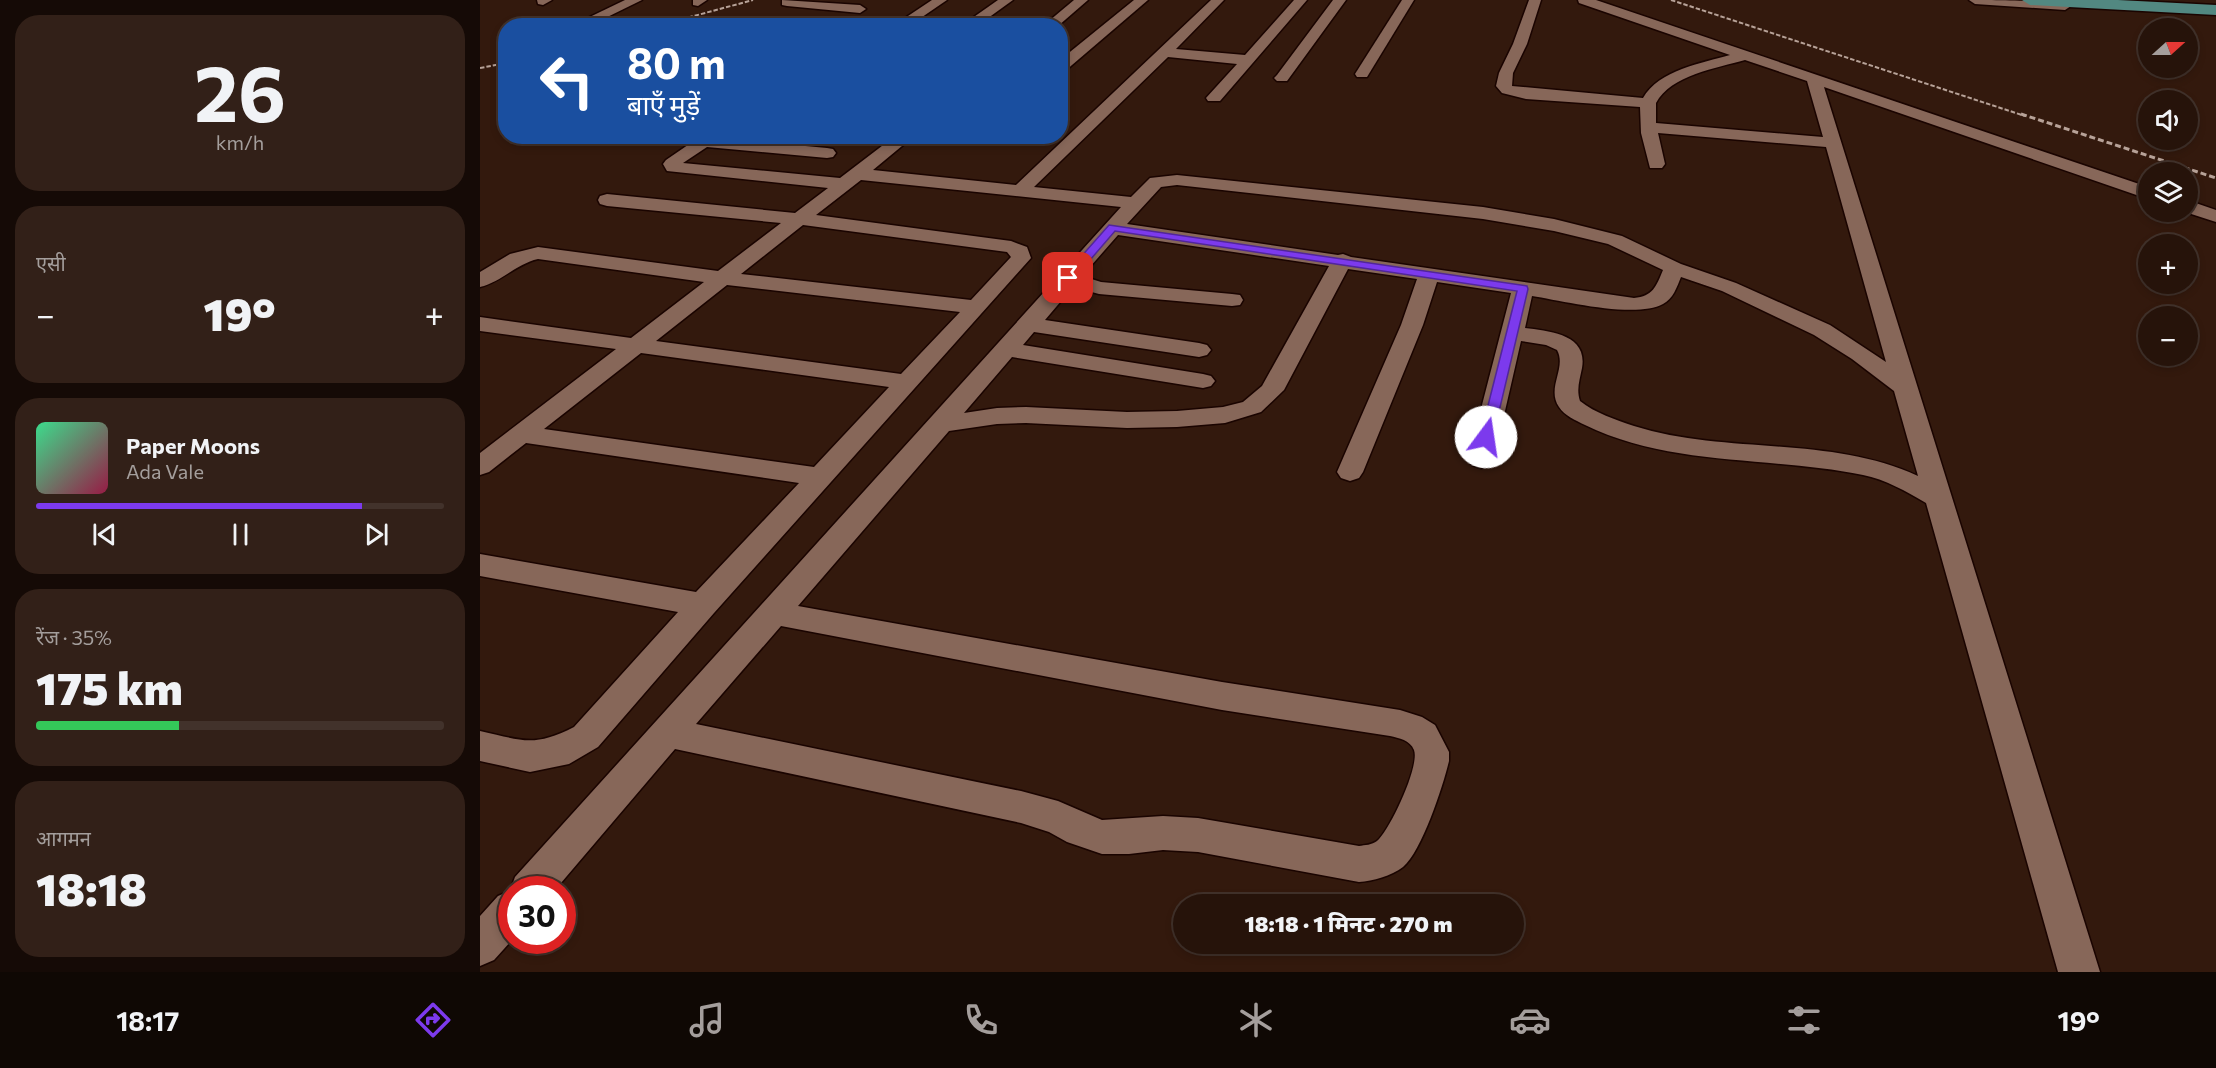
<!DOCTYPE html>
<html lang="hi">
<head>
<meta charset="utf-8">
<style>
	:root { --surface:#26130a; --page:#322018; --text:#f1f3f6; --muted:#a49e9c; --line:#42322b; --accent:#7c3aed }
	body { margin:0; font-family:Commissioner,"Noto Sans Devanagari",sans-serif; background:var(--page); color:var(--text); height:100vh; display:flex; flex-direction:column; font-size:22px; white-space:nowrap }
	* { box-sizing:border-box; margin:0 }
	p { font-size:20px; color:var(--muted) }
	.icon { flex:none; width:33px; height:33px; fill:none; stroke:currentColor; stroke-width:2; stroke-linecap:round; stroke-linejoin:round }
	.map { position:relative; flex:1; overflow:hidden }
	.sheet { display:flex; flex-direction:column; gap:15px; padding:15px; background:#150a06; width:480px }
	.sheet>* { flex:none }
	.banner { position:absolute; left:18px; top:18px; width:570px; height:126px; border-radius:24px; box-shadow:0 3px 9px #0003,0 0 0 2px var(--line); background:#1a4fa0; color:#fff; overflow:hidden }
	.needle { width:39px; rotate:69deg }
	.tools { position:absolute; left:1658px; top:18px; display:grid; gap:12px }
	.tools a { display:grid; place-items:center; width:60px; height:60px; border-radius:50%; background:var(--surface); box-shadow:0 3px 9px #0003,0 0 0 2px var(--line); font-size:30px }
	.speed { position:absolute; left:18px; top:876px; display:flex; gap:12px; font-size:30px; font-weight:700; text-align:center }
	.speed>* { display:grid; place-content:center; width:78px; height:78px; border-radius:50%; background:var(--surface); box-shadow:0 3px 9px #0003,0 0 0 2px var(--line); line-height:1 }
	.speed .limit { border:9px solid #d22; background:#fff; color:#111 }
	.pin { position:absolute; display:grid; place-items:center; width:51px; height:51px; color:#fff; margin:-26px; border-radius:12px; box-shadow:0 3px 9px #0006 }
	.me { position:absolute; width:66px; margin:-33px; rotate:14deg; stroke-linejoin:round; filter:drop-shadow(0 0 4px #0008) }
	.turn { display:flex; align-items:center; gap:21px; height:126px; padding:0 30px; font-size:27px }
	.turn .icon { width:78px; height:78px; stroke-width:2.5 }
	.turn b { display:block; font-size:42px; line-height:51px }
	.big { font-size:45px; font-weight:800; line-height:1.1 }
	.sheet .card { flex:1; display:flex; flex-direction:column; justify-content:center; gap:9px; min-width:0; padding:0 21px; border-radius:24px; background:var(--page) }
	.sheet .dial { align-items:center; gap:0 }
	.dial b { font-size:78px; line-height:1 }
	.song { display:flex; align-items:center; gap:18px }
	.cover { width:72px; height:72px; border-radius:9px; background:linear-gradient(135deg,hsl(150 70% 55%),hsl(340 70% 35%)) }
	.played { height:6px; border-radius:3px; background:linear-gradient(90deg,var(--accent) 80%,var(--line) 80%) }
	.keys { display:flex; justify-content:space-around; direction:ltr }
	.heat { display:flex; justify-content:space-between; align-items:center; font-size:33px; direction:ltr }
	.charge { height:9px; border-radius:4px; background:linear-gradient(90deg,#34c759 35%,var(--line) 0) }
	.trip { position:absolute; left:693px; top:894px; width:351px; height:60px; border-radius:30px; background:var(--surface); box-shadow:0 3px 9px #0003,0 0 0 2px var(--line); font-weight:800; line-height:60px; text-align:center }
	.dock { display:flex; height:96px; justify-content:space-around; align-items:center; background:#0f0804; color:var(--muted) }
	.dock .icon { width:42px; height:42px }
	.dock .selected { color:var(--accent) }
	.dock b { font-size:27px; color:var(--text) }
	main { display:flex; flex:1; min-height:0 }
	.map>svg:first-child { display:block }
	.lines { fill:none; stroke-linecap:round; stroke-linejoin:round }
	.minor-casing { stroke:#1a0400; stroke-width:3 }
	.major-casing { stroke:#1a0400; stroke-width:3 }
	.minor { fill:#876759; fill-rule:evenodd }
	.major { fill:#528881; fill-rule:evenodd }
	.rail-far1 { stroke:#b7a298; stroke-width:2; stroke-dasharray:4.5 2; stroke-linecap:butt }
	.rail { stroke:#b7a298; stroke-width:3; stroke-dasharray:6 3; stroke-linecap:butt }
	.route { fill:#7c3aed; stroke:#51269a; stroke-width:1.5 }
</style>
</head>
<body>
<main>
<section class="sheet">
<div class="card dial"><b>26</b><p>km/h</p></div>
<div class="card"><p>एसी</p>
<div class="heat"><a>−</a><b class="big">19°</b><a>+</a></div>
</div>
<div class="card">
<div class="song"><i class="cover"></i><div><b>Paper Moons</b><p>Ada Vale</p></div></div>
<div class="played"></div>
<div class="keys"><svg class="icon" aria-label="previous" viewBox="0 0 24 24"><path d="M18 5L8 12l10 7zM5 5v14"/></svg><svg class="icon" aria-label="pause" viewBox="0 0 24 24"><path d="M8 5v14M16 5v14"/></svg><svg class="icon" aria-label="next" viewBox="0 0 24 24"><path d="M6 5l10 7-10 7zM19 5v14"/></svg></div>
</div>
<div class="card"><p>रेंज · 35%</p><b class="big">175 km</b><div class="charge"></div></div>
<div class="card"><p>आगमन</p><b class="big">18:18</b></div>
</section>
<div class="map">
<svg width="1736" height="972" viewBox="0 0 1736 972">
	<rect width="100%" height="100%" fill="#33190d"/>
	<g class="lines">
		<g class="minor-casing">
			<g id="minor">
				<path d="M57 0H72L63 5 58 4Z"/>
				<path d="M145 0H162L109 26H91Z"/>
				<path d="M213 0H227L218 6 213 5Z"/>
				<path d="M302 0 380 5 386 9 380 13 307 6 302 5Z"/>
				<path d="M452 0H467L429 26H413Z"/>
				<path d="M518 0H533L497 26H481Z"/>
				<path d="M594 0H608L578 26H563Z"/>
				<path d="M654 0H668L585 71 580 72V60Z"/>
				<path d="M731 0H744L696 49 765 55 814 0H827L740 101H728L726 98 757 64 688 57 554 187 651 197 670 178 697 175 1003 207 1074 219 1142 236 1201 264 1256 283 1350 325 1406 362 1346 147 1178 133 1185 164 1182 168H1170L1161 133 1160 107 1046 99 1022 93 1016 86 1019 73 1033 44 1049 0H1061L1047 44 1033 73 1032 86 1163 98C1179 70 1222 63 1250 55L1099 3 1098 0H1116L1668 187V199L1344 87 1620 972H1578L1446 503C1427 492 1405 479 1383 475 1291 456 1191 467 1105 425 1095 420 1085 416 1079 407 1066 388 1087 368 1077 350L1066 345 1041 341 1014 459 1010 465 1001 468 992 465 988 459 1031 293 957 282 943 325 883 472 879 478 870 481 861 478 857 472 921 325 937 279 868 269 804 390 781 412 745 423 697 427 647 428 546 423 517 424 469 431 318 606 742 682 920 710 942 717 955 725 969 752V761C963 786 942 851 923 867 911 876 893 881 879 882L718 852 683 850 649 854H622L587 842 569 832 541 823 195 749 75 890H32V940L14 960 0 966V916L18 896 30 891 35 877 641 207 381 180 336 215 531 241 547 247 551 258 234 613 118 747 89 764 50 772 0 761V731C42 740 53 748 94 727L198 612 0 576V554L216 592 319 483 46 443 9 472 0 475V453L136 349 0 331V317L151 338 224 282 58 259C36 264 21 282 0 287V272L30 254 58 247 238 271 301 223 127 206 120 204 118 200 120 196 127 194 315 213 348 188 187 171 183 164 186 160 221 136H241L240 138 347 148 353 149 356 153 353 157 347 158 227 147 203 163 360 178 415 136H434L393 170 536 185ZM1265 60 1327 81 1343 137 1176 123V103C1191 75 1237 68 1265 60ZM697 185 1003 219 1074 231 1128 244 1183 270C1176 287 1173 296 1154 298L871 257 863 254 858 255 647 224 681 187ZM323 225 527 252 531 257 491 300 261 274ZM638 235 849 266 782 386 763 402 743 407 697 411 647 412 546 407 517 408 484 413 532 357 723 388 731 386 735 381 731 376 723 374 543 345 554 332 719 357 727 355 731 350 727 345 719 343 565 320 593 287 619 294 752 306 760 305 763 300 760 295 752 294 621 282 602 276ZM1201 277 1242 291 1334 335 1372 359 1414 391 1438 476C1350 435 1246 455 1154 426 1136 420 1115 413 1100 401 1096 389 1100 379 1102 368 1108 334 1069 331 1045 328L1052 296C1083 301 1156 319 1183 304 1193 299 1197 287 1201 277ZM247 285 480 312 421 374 176 341ZM161 353 409 387 334 467 64 429ZM301 626 742 710 910 736C919 738 930 740 934 750 940 766 910 830 897 841 892 845 885 845 879 846L718 818 683 816 622 820 578 801 541 791 216 724Z"/>
				<path d="M853 0H866L807 81H797L794 78 797 75Z"/>
				<path d="M922 0H934L887 77H877L875 74Z"/>
				<path d="M1489 0C1507 0 1581 0 1591 6L1585 10 1495 4Z"/>
				<path d="M1707 200 1736 210V222L1705 212H1707Z"/>
			</g>
		</g>
		<g class="major-casing">
			<path id="major" d="M1542 0H1638L1736 5V15L1550 5Z"/>
		</g>
		<use href="#minor" class="minor"/>
		<use href="#major" class="major"/>
		<g class="rail-far1">
			<path d="M1191 0 1545 116"/>
			<path d="M177 26 273 0"/>
			<path d="M0 68 26 63"/>
		</g>
		<path class="rail" d="M1541 114 1736 178"/>
	</g>
	<path class="route" d="M629 225 1047 286 1048 289 1013 437 1006 441 1000 437 1037 291 635 231 592 281H584V276Z"/>
</svg>
<div class="tools">
<a><svg class="needle" viewBox="-14 -14 28 28"><path d="M0-13l5 13h-10z" fill="#e53935"/><path d="M0 13l5-13h-10z" fill="#a49e9c"/></svg></a>
<a><svg class="icon" aria-label="sound" viewBox="0 0 24 24"><path d="M4 9h4l5-4v14l-5-4H4zM17 9q2 3 0 6"/></svg></a>
<a><svg class="icon" aria-label="layers" viewBox="0 0 24 24"><path d="M12 4l9 5-9 5-9-5zM3 14l9 5 9-5"/></svg></a>
<a>+</a>
<a>−</a>
</div>
<div class="speed"><div class="limit">30</div></div>
<div class="pin" style="left:588px;top:278px;background:#d93025"><svg class="icon" aria-label="arrive" viewBox="0 0 24 24"><path d="M6 21V4h12l-3 4 3 4H6"/></svg></div>
<svg class="me" style="left:1006px;top:437px" viewBox="-20 -20 40 40"><circle r="19" fill="#fff"/><path d="M0-13L10 11 0 6-10 11z" fill="#7c3aed"/></svg>
<div class="trip">18:18 · 1 मिनट · 270 m</div>
<div class="banner">
<div class="turn"><svg class="icon" aria-label="left" viewBox="0 0 24 24"><path d="M17 20v-9H6M10 6l-5 5 5 5"/></svg><div><b>80 m</b>बाएँ मुड़ें</div></div>
</div>
</div>
</main>
<nav class="dock">
<b>18:17</b>
<svg class="icon selected" aria-label="directions" viewBox="0 0 24 24"><path d="M12 3l9 9-9 9-9-9zM9 14v-3h6M13 9l2 2-2 2"/></svg>
<svg class="icon" aria-label="music" viewBox="0 0 24 24"><path d="M9 18V5l10-2v13"/><circle cx="6" cy="18" r="3"/><circle cx="16" cy="16" r="3"/></svg>
<svg class="icon" aria-label="phone" viewBox="0 0 24 24"><path d="M5 4h4l2 5-3 2q2 4 5 5l2-3 5 2v4C11 20 4 13 5 4z"/></svg>
<svg class="icon" aria-label="climate" viewBox="0 0 24 24"><path d="M12 3v18M4 7l16 10M4 17L20 7"/></svg>
<svg class="icon" aria-label="car" viewBox="0 0 24 24"><path d="M5 17H2v-5l4-1 3-4h7l3 4 3 1v5h-3M9 17h6M6 11h13"/><circle cx="7" cy="17" r="2"/><circle cx="17" cy="17" r="2"/></svg>
<svg class="icon" aria-label="filters" viewBox="0 0 24 24"><path d="M4 7h16M4 17h16"/><circle cx="9" cy="7" r="2"/><circle cx="15" cy="17" r="2"/></svg>
<b>19°</b>
</nav>
</body>
</html>
